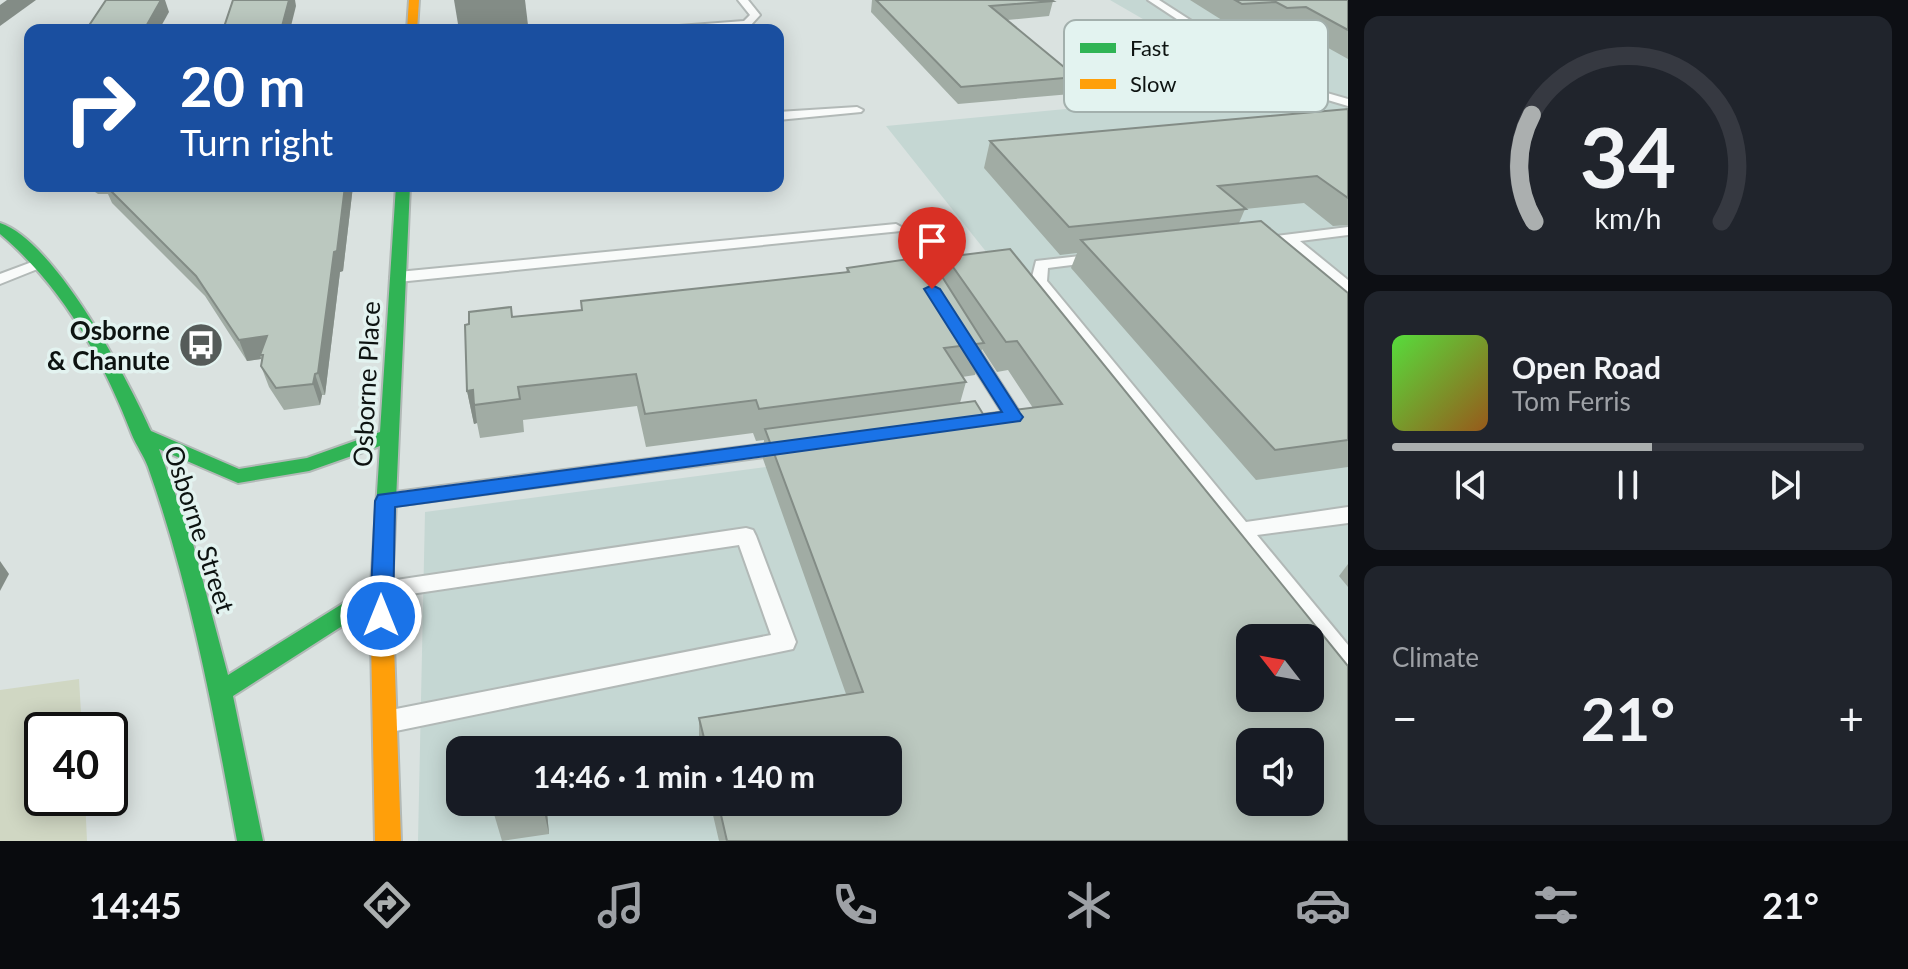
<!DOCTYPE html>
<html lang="en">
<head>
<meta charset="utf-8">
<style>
	:root { --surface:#171b24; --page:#20242c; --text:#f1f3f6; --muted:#9ea1a6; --line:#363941; --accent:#abafaf }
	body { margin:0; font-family:Lato,sans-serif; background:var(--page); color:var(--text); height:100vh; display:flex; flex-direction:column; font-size:30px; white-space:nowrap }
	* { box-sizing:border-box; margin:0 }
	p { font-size:26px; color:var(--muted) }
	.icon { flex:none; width:44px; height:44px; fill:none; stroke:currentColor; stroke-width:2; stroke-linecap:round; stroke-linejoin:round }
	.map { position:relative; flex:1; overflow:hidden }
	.sheet { display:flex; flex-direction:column; gap:16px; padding:16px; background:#0d0f14; width:560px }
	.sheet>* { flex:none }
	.guide { position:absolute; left:24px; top:24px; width:760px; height:168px; border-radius:16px; box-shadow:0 4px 20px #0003; background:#1a4fa0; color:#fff; overflow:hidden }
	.needle { width:52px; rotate:301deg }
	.tools { position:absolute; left:1236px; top:624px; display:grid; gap:16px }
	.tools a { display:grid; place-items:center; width:88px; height:88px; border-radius:16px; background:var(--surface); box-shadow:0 4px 20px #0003; font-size:40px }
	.speed { position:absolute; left:24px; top:712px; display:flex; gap:16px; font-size:40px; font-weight:700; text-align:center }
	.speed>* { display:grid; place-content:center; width:104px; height:104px; border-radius:50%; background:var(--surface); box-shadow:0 4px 20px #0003; line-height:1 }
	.speed .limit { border:4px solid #111; border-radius:12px; background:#fff; color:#111 }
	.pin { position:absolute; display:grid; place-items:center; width:68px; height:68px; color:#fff; margin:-82px -34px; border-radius:50% 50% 50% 0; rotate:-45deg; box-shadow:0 0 8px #0007 }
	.pin .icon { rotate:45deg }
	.me { position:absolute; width:88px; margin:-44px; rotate:0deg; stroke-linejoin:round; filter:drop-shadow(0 0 6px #0008) }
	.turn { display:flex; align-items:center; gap:28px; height:168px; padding:0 24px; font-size:36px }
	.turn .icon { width:104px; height:104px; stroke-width:2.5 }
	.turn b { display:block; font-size:56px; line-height:68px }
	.big { font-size:60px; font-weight:700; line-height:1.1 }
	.sheet .widget { flex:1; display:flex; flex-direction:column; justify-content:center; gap:12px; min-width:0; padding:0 28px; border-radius:16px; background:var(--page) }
	.sheet .dial { align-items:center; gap:0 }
	.dial svg { height:208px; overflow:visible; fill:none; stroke:var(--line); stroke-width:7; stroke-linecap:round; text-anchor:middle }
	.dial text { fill:var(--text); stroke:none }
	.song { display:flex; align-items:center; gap:24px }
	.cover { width:96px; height:96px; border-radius:12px; background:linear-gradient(135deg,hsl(110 70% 55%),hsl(30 70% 35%)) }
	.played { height:8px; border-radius:4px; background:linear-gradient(90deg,var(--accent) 55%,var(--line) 55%) }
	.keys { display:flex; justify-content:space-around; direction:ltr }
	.heat { display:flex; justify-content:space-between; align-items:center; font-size:44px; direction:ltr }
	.trip { position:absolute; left:446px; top:736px; width:456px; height:80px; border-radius:16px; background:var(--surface); box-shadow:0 4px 20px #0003; font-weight:700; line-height:80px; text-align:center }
	.dock { display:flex; height:128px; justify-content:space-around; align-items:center; background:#090b0e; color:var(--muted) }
	.dock .icon { width:56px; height:56px }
	.dock .current { color:var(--accent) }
	.dock b { font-size:36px; color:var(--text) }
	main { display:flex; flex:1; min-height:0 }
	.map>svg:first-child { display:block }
	.built { fill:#c5d7d3; fill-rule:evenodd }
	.green { fill:#d0d7c3 }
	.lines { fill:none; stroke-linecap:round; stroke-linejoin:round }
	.lane-casing { stroke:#b2b9b7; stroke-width:4 }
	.fast-casing { stroke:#b2b9b7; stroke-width:4 }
	.slow-casing { stroke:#b2b9b7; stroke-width:4 }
	.lane { fill:#f9fbfa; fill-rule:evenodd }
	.fast { fill:#30b455; fill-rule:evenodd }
	.slow { fill:#ff9f0a; fill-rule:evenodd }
	.wall { fill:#a1aca4; fill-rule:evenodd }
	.shaded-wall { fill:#838c86 }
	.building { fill:#bbc8bf; stroke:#838c86; stroke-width:2; fill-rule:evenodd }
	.route { fill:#1a73e8; stroke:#114b97; stroke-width:2 }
	.labels { text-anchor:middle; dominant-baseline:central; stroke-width:7; stroke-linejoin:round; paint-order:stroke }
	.poi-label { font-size:26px; font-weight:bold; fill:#0d1311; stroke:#e3f3f0; text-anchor:end }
	.street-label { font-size:26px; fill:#0d1311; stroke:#e3f3f0 }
	.key { fill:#e3f3f0; stroke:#a3b0ad; stroke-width:2 }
	.key-label { font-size:22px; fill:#0d1311 }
</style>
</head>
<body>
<main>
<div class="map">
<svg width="1348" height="841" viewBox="0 0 1348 841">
	<rect width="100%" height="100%" fill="#dae2e0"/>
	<path class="built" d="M1110 0H1348V841H418L425 512 1120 420 886 126 1097 106 1082 92 1163 85 1085 28 1155 26ZM1250 638H1310V698H1250ZM1250 742H1310V802H1250ZM460 750H888V802H460Z"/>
	<path class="green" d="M79 679 82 730H42V798H85L87 841H0V690Z"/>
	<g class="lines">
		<g class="lane-casing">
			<g id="lane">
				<path d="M738 0H748L760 15 750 26 661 30 666 27 744 21 750 15Z"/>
				<path d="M1148 0H1159L1285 81 1348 99V106L1277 85Z"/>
				<path d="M857 107 863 110 861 112 778 120V112Z"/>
				<path d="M896 224 903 228 901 231 398 282 390 277 398 272Z"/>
				<path d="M1348 227V235L1300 241 1348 280V293L1343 291 1284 243 1259 246 1252 242 1259 238Z"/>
				<path d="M1098 254 1105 258 1103 261 1048 268 1047 281 1246 522 1348 507V523L1257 535 1348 645V672L1340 669 1031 281 1036 261Z"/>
				<path d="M40 259 45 260V266L0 284V274Z"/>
				<path d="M967 339 973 340 1020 413 1023 417 1020 421 993 423 990 419 993 415 1002 412 959 344Z"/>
				<path d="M787 441 794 443 796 448 794 453 388 507 381 505 378 500 381 495 388 493Z"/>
				<path d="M746 528 753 530 756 536 796 642 793 649 391 732 382 729 379 721 382 713 391 710 771 635 739 545 384 598 376 595 373 589 376 583Z"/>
			</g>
		</g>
		<g class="fast-casing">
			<path id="fast" d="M396 186H410L392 590 389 596 233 696 263 841H237C214 715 191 588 148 467 144 456 136 445 132 435 103 360 63 287 0 234V223C55 241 128 379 151 431L239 469 307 458 380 432ZM380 446 371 586 228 675 192 540 159 449 238 483 309 471Z"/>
		</g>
		<g class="slow-casing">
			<g id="slow">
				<path d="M409 0H419L417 30H407Z"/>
				<path d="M381 581 389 584 392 590 401 841H375L370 590 373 584Z"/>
			</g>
		</g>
		<use href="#lane" class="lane"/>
		<use href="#fast" class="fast"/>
		<use href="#slow" class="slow"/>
	</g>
	<g class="wall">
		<path d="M872 0H1051L1053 1 1049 16 1007 20 1076 77 1071 94 958 104 871 12Z"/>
		<path d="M1190 0H1348V59L1296 30 1277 31 1266 25 1233 27Z"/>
		<path d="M1348 109V225L1333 226 1304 203 1245 209 1239 223 1348 293V467L1256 480 1071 268 1077 253 1060 255 984 168 990 141Z"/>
		<path d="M86 186H353L343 271 340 272 325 395H322L320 405 284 410 269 387 261 366V359L247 361 205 296 112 203 108 194H98Z"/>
		<path d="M502 186H572L503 192Z"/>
		<path d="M1010 249 1348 841H719L710 802H888V750H699V718L846 694 763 459 764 440 756 441 753 433 646 447 637 406 523 420 524 432 480 438 477 423 474 424 467 391 513 317 582 310 846 273 847 268 942 277 946 257ZM982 349 997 372 1008 370 1033 408 983 414 960 403 966 382 962 377 975 375Z"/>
		<path d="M1348 564V587L1339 576Z"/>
		<path d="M546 802 549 834 502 841 494 814Z"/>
	</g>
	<g class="shaded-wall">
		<path d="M7 0H36L0 26V5Z"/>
		<path d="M161 0H165L169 12 159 30H144Z"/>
		<path d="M289 0H295L296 6 290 30H281Z"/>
		<path d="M454 0H525L528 25 476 30H459Z"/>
		<path d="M345 186H353L343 271 340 272 325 395 318 373 334 252Z"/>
		<path d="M267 336 263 355H260L261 359 247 361 239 340Z"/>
		<path d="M315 374 322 395 320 405 313 384Z"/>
		<path d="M473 390 477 423 474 424 467 391Z"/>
		<path d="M0 561 9 574 0 591Z"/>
		<path d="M543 802H546L549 834 543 807Z"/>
	</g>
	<g class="building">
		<path d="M106 0H161L144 30H86Z"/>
		<path d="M233 0H289L281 30H223Z"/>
		<path d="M876 0H1051L1053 1 990 6 1076 77 961 87Z"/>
		<path d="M1235 0H1348V30L1306 7 1287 8 1276 2 1242 4Z"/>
		<path d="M1348 109V198L1317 176 1218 186 1246 209 1069 227 990 141Z"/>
		<path d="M106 186H345L337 251 334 252 318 373 315 374 313 384 276 388 261 366 263 355H260L267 336 239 340 196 276Z"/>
		<path d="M1261 221 1348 293V440L1275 450 1081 240Z"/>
		<path d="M1010 249 1348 666V841H727L718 802H888V750H707L699 718 863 692 765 429 975 401 983 414 1062 404 1017 341 1006 342 946 257ZM1250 638H1310V698H1250ZM1250 742H1310V802H1250Z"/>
		<path d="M929 256 984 343 944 348 966 382 759 409 756 400 645 414 636 374 518 387 520 399 474 405 473 390 467 391 465 325 469 324V312L511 307 512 317 582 310 581 301 849 272 847 268Z"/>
		<path d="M494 802H543V807L494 814Z"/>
	</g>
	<path class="route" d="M932 285 940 289 1020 413 1023 417 1020 421 395 507 393 616 389 623 381 625 374 623 370 616 375 501 378 495 1002 412 924 289Z"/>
	<defs>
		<g id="bus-disc" transform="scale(2.3)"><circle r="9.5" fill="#555b59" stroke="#e3f3f0"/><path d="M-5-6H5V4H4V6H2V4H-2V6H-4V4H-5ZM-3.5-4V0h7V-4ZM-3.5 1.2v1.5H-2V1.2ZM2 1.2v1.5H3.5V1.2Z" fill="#fff"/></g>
	</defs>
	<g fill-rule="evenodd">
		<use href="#bus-disc" x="201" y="345"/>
	</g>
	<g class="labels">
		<g class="poi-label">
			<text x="170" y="330">Osborne<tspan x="170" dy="30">&amp; Chanute</tspan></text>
		</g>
		<g class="street-label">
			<text transform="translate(366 384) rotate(-87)">Osborne Place</text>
			<text transform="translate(200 529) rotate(72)">Osborne Street</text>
		</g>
	</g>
	<rect x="1064" y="20" width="264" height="92" rx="12" class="key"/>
	<rect x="1080" y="43" width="36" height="10" fill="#30b455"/>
	<rect x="1080" y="79" width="36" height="10" fill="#ff9f0a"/>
	<g class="key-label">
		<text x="1130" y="56">Fast</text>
		<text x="1130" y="92">Slow</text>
	</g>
</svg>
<div class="tools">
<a><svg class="needle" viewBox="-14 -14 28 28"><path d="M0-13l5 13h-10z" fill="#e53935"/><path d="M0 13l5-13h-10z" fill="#9ea1a6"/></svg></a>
<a><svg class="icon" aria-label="sound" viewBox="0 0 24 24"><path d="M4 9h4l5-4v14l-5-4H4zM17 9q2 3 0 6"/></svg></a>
</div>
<div class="speed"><div class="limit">40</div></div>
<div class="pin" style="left:932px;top:289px;background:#d93025"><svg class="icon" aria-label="arrive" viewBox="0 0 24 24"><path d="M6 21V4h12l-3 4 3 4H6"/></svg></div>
<svg class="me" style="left:381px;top:616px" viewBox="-20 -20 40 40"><circle r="17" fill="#1a73e8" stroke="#fff" stroke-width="3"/><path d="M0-11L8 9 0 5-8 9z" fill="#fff"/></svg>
<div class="trip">14:46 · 1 min · 140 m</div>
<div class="guide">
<div class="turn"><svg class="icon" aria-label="right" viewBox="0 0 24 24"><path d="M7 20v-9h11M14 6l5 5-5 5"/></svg><div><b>20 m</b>Turn right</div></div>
</div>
</div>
<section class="sheet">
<div class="widget dial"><svg viewBox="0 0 100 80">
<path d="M14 69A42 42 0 1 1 86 69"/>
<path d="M14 69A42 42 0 0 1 13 28" stroke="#abafaf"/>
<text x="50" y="56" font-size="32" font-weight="700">34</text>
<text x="50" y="72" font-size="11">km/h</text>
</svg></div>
<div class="widget">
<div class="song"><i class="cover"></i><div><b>Open Road</b><p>Tom Ferris</p></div></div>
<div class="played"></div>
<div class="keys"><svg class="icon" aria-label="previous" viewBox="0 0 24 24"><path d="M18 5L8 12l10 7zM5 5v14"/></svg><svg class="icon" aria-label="pause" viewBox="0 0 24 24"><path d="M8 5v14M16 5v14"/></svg><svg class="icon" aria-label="next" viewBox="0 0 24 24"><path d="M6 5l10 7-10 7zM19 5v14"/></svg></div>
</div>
<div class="widget"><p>Climate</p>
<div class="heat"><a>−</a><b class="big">21°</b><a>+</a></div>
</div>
</section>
</main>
<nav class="dock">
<b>14:45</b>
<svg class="icon current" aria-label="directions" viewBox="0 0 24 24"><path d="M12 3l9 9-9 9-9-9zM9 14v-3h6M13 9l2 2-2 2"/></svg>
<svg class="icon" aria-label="music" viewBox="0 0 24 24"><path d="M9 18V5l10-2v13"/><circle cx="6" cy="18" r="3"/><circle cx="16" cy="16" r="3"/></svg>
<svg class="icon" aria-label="phone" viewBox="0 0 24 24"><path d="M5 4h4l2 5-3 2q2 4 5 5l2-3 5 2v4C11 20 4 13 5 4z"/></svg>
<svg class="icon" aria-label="climate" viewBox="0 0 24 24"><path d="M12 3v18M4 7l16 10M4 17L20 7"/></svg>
<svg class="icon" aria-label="car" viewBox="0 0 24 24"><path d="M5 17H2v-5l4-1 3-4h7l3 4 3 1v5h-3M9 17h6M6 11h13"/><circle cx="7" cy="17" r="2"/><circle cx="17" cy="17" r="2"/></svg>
<svg class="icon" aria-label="filters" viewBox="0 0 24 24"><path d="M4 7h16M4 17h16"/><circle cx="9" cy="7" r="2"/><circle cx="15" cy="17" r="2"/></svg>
<b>21°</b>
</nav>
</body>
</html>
